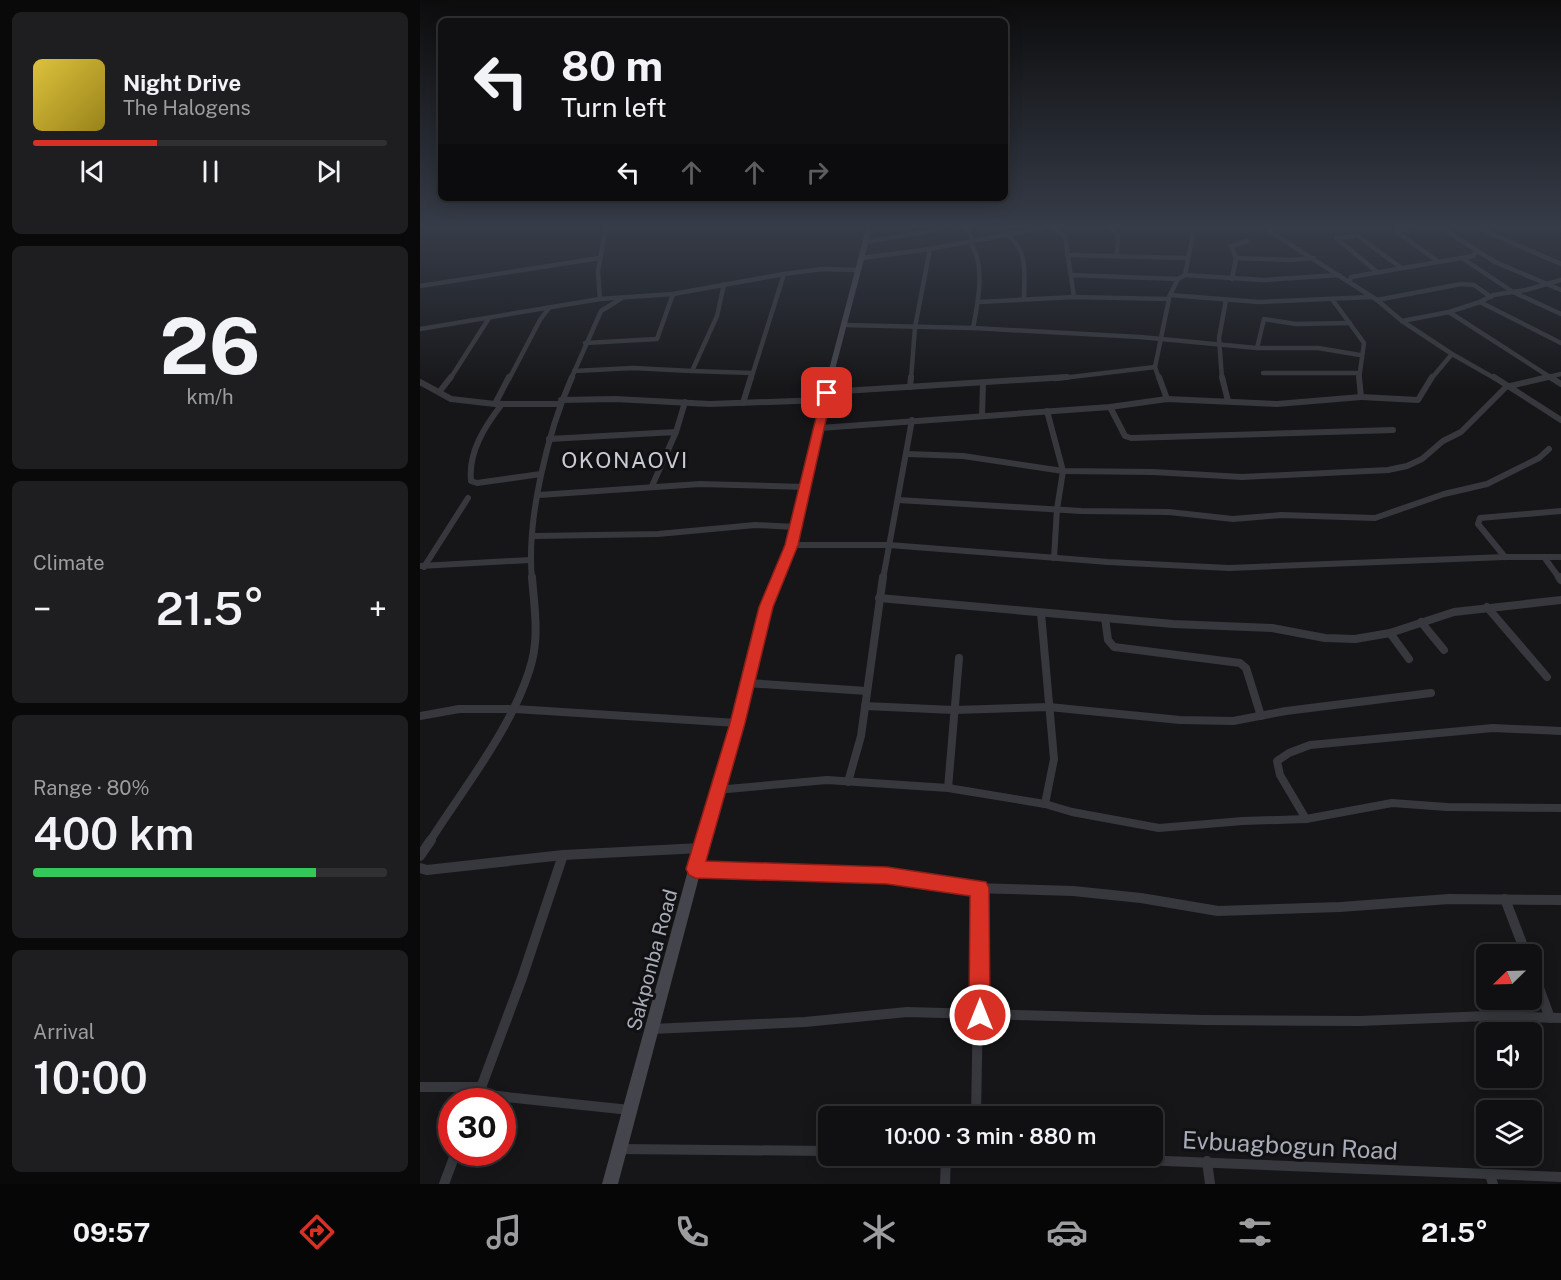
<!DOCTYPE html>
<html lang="en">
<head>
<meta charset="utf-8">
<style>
	:root { --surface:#101012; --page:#1e1e20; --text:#f1f3f6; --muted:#9c9d9f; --line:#303032; --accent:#d93025 }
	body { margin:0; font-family:"Public Sans",sans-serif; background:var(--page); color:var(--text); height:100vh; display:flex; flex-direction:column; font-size:22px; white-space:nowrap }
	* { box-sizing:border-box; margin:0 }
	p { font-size:20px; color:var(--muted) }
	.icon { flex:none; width:33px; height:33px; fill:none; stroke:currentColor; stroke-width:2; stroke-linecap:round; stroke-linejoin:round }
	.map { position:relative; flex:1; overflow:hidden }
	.side { display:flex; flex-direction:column; gap:12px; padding:12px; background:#09090a; width:420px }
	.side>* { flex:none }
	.top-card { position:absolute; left:18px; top:18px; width:570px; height:183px; border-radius:9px; box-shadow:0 3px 15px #0003,0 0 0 2px var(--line); background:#101012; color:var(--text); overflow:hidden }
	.needle { width:39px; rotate:247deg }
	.buttons { position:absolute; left:1056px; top:944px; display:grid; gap:12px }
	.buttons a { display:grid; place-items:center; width:66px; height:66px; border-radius:9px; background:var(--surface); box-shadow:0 3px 15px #0003,0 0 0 2px var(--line); font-size:30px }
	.speed { position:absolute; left:18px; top:1088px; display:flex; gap:12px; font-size:30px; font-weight:700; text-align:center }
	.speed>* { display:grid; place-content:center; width:78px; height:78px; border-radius:50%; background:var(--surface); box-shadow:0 3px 15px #0003,0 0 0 2px var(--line); line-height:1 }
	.speed .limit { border:9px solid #d22; background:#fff; color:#111 }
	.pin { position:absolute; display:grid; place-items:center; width:51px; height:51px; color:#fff; margin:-26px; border-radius:12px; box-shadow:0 3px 9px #0006 }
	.me { position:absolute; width:66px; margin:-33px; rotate:0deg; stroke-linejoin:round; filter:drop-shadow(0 0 4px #0008) }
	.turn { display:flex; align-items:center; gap:21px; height:126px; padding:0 24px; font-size:27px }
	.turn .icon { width:78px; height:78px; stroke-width:2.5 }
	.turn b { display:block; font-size:42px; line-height:51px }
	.lanes { display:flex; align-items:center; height:57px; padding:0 24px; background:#0003; justify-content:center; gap:30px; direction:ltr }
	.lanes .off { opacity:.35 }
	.big { font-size:45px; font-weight:600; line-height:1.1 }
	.side .card { flex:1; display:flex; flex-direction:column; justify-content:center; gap:9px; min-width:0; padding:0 21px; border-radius:9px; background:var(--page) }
	.side .dial { align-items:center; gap:0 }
	.dial b { font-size:78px; line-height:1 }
	.song { display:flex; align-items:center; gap:18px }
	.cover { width:72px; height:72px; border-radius:9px; background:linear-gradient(135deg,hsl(50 70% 55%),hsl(50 70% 35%)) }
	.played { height:6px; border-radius:3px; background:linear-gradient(90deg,var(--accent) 35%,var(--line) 35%) }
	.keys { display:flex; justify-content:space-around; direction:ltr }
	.heat { display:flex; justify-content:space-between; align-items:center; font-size:33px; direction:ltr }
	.charge { height:9px; border-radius:4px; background:linear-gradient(90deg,#34c759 80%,var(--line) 0) }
	.trip { position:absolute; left:398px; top:1106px; width:345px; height:60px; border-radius:9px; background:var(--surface); box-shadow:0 3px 15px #0003,0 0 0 2px var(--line); font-weight:600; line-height:60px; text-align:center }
	.dock { display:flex; height:96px; justify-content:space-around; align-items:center; background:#060607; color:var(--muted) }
	.dock .icon { width:42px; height:42px }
	.dock .selected { color:var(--accent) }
	.dock b { font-size:27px; color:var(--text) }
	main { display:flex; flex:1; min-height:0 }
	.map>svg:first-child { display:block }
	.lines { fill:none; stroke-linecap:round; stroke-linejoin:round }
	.minor-far3 { stroke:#37383d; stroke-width:4.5 }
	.minor-far2 { stroke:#37383d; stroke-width:6 }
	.minor-far1 { stroke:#37383d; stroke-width:8 }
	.minor { stroke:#37383d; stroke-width:10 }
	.secondary { fill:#45464d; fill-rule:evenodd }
	.route { fill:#d93025; stroke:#8d1f18; stroke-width:1.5 }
	.labels { text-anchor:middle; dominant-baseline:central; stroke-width:6; stroke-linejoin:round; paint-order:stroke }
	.street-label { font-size:20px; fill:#a8acb8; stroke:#111113 }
	.quarter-label { font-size:22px; letter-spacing:1.5px; fill:#c9cbd4; stroke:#111113 }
	.near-street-label { font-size:24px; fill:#a8acb8; stroke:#111113 }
</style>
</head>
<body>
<main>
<section class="side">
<div class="card">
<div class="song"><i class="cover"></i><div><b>Night Drive</b><p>The Halogens</p></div></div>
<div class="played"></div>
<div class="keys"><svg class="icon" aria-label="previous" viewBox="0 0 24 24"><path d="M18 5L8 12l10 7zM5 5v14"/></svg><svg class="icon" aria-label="pause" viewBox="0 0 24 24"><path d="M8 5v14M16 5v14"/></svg><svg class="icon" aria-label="next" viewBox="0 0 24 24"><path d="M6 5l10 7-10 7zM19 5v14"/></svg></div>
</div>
<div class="card dial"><b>26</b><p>km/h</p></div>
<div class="card"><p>Climate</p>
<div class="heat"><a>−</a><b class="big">21.5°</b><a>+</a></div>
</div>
<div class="card"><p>Range · 80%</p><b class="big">400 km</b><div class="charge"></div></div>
<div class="card"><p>Arrival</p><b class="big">10:00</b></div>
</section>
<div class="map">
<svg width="1141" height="1184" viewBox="0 0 1141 1184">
	<rect width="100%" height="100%" fill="#161618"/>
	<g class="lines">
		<g class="minor-far3">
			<path d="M685 225 698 234 697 256"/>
			<path d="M865 225 851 228 849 231 957 300 982 321 1032 354 1076 379"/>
			<path d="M1012 225 976 231 1017 261"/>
			<path d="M1017 225 1075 262 1141 290"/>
			<path d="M1051 225 1141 264"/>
			<path d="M540 226 548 230 553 241"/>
			<path d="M767 226 773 225"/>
			<path d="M632 227 645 236 654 297"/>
			<path d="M1061 229 1076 225"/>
			<path d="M587 235C609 251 604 275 604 299"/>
			<path d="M446 242 545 225"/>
			<path d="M550 242C566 266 558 301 553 328"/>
			<path d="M647 255 767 258"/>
			<path d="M442 258 510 249 638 225"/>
			<path d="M816 258 870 260 894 258"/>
			<path d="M1042 258 1093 292 1141 314"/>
			<path d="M956 271 916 238 938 236 980 267"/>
			<path d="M651 275 758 279"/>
			<path d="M765 275 844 280 919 275"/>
			<path d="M812 279 816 258 811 246 827 241"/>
			<path d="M930 281 931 277 1053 256 1056 251"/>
			<path d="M0 286 180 258"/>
			<path d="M750 295 839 302 951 297"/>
			<path d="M749 297 758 279 765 275 773 234"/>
			<path d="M180 299 178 272 186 225"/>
			<path d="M912 299 944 343 939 379"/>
			<path d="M957 300 1041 284 1054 285 1071 297"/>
			<path d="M558 302 654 297 749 299 735 367 739 379"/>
			<path d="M1060 302 1141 343"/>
			<path d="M1029 312 1133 379"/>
			<path d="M982 321 1029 312 1060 302 1073 295 1106 290 1141 280"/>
			<path d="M424 325 553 328 720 337 837 348H898L940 355"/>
			<path d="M0 329 180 299 253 294 364 274 402 269 438 270"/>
			<path d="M165 343 237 339 253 294"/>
			<path d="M837 348 844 319 876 324 930 323"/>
			<path d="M154 371 213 368 272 371 297 316 304 284"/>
			<path d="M272 371 333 373"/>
			<path d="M843 373H938"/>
			<path d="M30 379 69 318"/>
			<path d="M89 379 120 320 129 308"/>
			<path d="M151 379 181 311 202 298"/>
			<path d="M331 379 364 274"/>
			<path d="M491 379 495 327 510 249"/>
			<path d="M634 379 735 367"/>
			<path d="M802 379 799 338 806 300"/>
			<path d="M1011 379 1032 354"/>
			<path d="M1121 379 1141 374"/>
		</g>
		<g class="minor-far2">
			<path d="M739 377 747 399"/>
			<path d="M802 377 808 401"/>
			<path d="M939 377 941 397 998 400 1012 377"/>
			<path d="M1074 377 1141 420"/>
			<path d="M1130 377 1141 384"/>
			<path d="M0 382 31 399 75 404H140"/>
			<path d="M490 387 491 377"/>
			<path d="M20 391 31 377"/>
			<path d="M407 392 647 377"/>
			<path d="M141 400 195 399 290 404 404 400"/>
			<path d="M323 403 331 377"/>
			<path d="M75 404 89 377"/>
			<path d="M82 404C65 426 48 452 51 481L57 483 121 474"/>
			<path d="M690 407 705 436 711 438 973 430"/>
			<path d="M627 411 643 471 637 509 634 558"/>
			<path d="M562 415 563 383"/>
			<path d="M400 428 690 407 747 399 857 404 941 397"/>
			<path d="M256 432 265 402"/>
			<path d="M129 439 256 432 232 486"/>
			<path d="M487 454 543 456 643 471 733 472 822 477 968 470 987 466 1002 459 1023 441 1041 432 1086 387 1128 377"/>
			<path d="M119 495 280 484 385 487"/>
			<path d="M478 500 661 511 749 512 813 519 861 515 955 518 1024 494 1067 484 1119 458 1129 449"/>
			<path d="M115 536 238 534 335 525 375 527"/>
			<path d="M371 545H469L688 562 809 568 1085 557H1141"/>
			<path d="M1085 557 1058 524 1060 518 1141 511"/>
			<path d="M1124 557 1140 579"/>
			<path d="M0 566 110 560"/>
			<path d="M4 567 48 498"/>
			<path d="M112 579C106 520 128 431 152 377"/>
			<path d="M463 579 492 420"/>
		</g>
		<g class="minor-far1">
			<path d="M1139 577 1141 580"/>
			<path d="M459 598 753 624 852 628 905 638 935 639 970 633 1034 612 1141 600"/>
			<path d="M1067 607 1127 677"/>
			<path d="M621 613 634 759 625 804"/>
			<path d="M685 618 688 640 694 647 820 663 826 668 841 716"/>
			<path d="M1001 622 1024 650"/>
			<path d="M970 633 989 659"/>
			<path d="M327 683 447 691"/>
			<path d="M445 706 534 710 629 707 760 720 813 721 866 711 1011 693"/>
			<path d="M0 716 39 709H95L317 723"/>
			<path d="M428 782 441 736 463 577"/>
			<path d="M528 788 539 658"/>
			<path d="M296 790 407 780 528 788 625 804 652 812 739 828 823 821 886 819 972 803 1027 807 1141 808"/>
			<path d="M886 819 860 775 857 761 869 753 890 745 1073 728 1141 731"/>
			<path d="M10 841C45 786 96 723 112 661 119 634 114 604 112 577"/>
		</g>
		<g class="minor">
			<path d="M0 856 11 840"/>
			<path d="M0 868 7 870 143 855 281 848"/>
			<path d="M275 869 467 875 552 888 653 891 721 898 798 911 920 907 1029 899 1141 900"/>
			<path d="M1085 899 1106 954"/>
			<path d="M1112 969 1130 1018"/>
			<path d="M232 1029 385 1022 487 1012 784 1020 939 1021 1068 1016 1141 1018"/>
			<path d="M0 1087H61"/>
			<path d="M58 1094 210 1110"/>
			<path d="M56 1101 102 978 143 855"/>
			<path d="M556 1116 560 888"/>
			<path d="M201 1149 408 1151"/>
			<path d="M596 1155 1141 1177"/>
			<path d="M787 1161 790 1184"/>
			<path d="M1070 1175 1073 1184"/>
			<path d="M24 1184 36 1152"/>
			<path d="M525 1184 526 1155"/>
		</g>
		<path class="secondary" d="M447 225H453L407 400 404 428 375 545 351 607 322 723 302 790 198 1184H182L290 790 312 723 341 607 367 545 396 428 401 400Z"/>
	</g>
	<linearGradient id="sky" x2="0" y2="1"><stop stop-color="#0c0c0d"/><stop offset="0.58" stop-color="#363c48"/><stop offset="1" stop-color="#363c48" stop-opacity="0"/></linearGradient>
	<rect width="1141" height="391" fill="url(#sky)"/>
	<path class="route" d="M407 389 412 393 378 545 353 607 325 723 286 861 467 867 566 882 569 888 570 1015 567 1022 560 1025 552 1022 549 1015 550 896 467 884 275 878 269 875 266 869 310 723 339 607 365 545 402 393Z"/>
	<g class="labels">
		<g class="street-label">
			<text transform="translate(232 960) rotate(-75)">Sakponba Road</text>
		</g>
		<g class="quarter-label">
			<text x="205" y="460">OKONAOVI</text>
		</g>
		<g class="near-street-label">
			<text transform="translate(870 1145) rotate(3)">Evbuagbogun Road</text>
		</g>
	</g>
</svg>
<div class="buttons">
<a><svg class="needle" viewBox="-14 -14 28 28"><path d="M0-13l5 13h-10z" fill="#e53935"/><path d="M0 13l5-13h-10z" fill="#9c9d9f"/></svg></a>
<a><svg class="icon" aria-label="sound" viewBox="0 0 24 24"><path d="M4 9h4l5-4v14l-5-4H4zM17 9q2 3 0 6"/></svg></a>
<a><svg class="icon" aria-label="layers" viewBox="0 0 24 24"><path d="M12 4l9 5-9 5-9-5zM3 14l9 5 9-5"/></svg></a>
</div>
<div class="speed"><div class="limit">30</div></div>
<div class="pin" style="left:407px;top:393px;background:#d93025"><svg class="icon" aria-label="arrive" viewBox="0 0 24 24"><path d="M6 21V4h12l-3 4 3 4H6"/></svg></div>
<svg class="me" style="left:560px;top:1015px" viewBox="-20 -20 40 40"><circle r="17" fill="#d93025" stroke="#fff" stroke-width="3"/><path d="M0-11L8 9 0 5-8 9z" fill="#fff"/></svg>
<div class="trip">10:00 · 3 min · 880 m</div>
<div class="top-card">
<div class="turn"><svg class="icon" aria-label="left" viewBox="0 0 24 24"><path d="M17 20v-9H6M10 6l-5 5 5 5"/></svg><div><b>80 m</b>Turn left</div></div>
<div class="lanes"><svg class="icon" aria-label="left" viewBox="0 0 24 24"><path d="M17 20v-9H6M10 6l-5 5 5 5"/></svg><svg class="icon off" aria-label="ahead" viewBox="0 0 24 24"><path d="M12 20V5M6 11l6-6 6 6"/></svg><svg class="icon off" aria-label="ahead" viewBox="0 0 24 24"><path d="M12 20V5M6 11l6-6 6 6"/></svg><svg class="icon off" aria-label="right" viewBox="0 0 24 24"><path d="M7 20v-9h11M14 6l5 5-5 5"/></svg></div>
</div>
</div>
</main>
<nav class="dock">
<b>09:57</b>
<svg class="icon selected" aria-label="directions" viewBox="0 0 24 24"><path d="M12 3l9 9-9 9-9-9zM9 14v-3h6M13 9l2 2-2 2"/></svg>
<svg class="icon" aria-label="music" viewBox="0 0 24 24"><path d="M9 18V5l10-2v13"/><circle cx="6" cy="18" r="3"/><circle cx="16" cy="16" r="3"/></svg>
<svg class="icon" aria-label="phone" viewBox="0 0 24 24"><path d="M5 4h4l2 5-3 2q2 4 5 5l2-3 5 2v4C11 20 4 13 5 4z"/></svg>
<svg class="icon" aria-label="climate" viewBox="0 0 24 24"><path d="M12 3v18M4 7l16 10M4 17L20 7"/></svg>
<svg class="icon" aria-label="car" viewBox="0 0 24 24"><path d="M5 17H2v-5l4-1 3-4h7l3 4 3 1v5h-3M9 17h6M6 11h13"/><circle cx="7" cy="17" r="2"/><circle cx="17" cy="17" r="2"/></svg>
<svg class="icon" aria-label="filters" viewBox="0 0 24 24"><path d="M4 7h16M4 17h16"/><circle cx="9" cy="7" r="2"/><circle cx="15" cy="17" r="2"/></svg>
<b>21.5°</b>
</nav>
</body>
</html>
